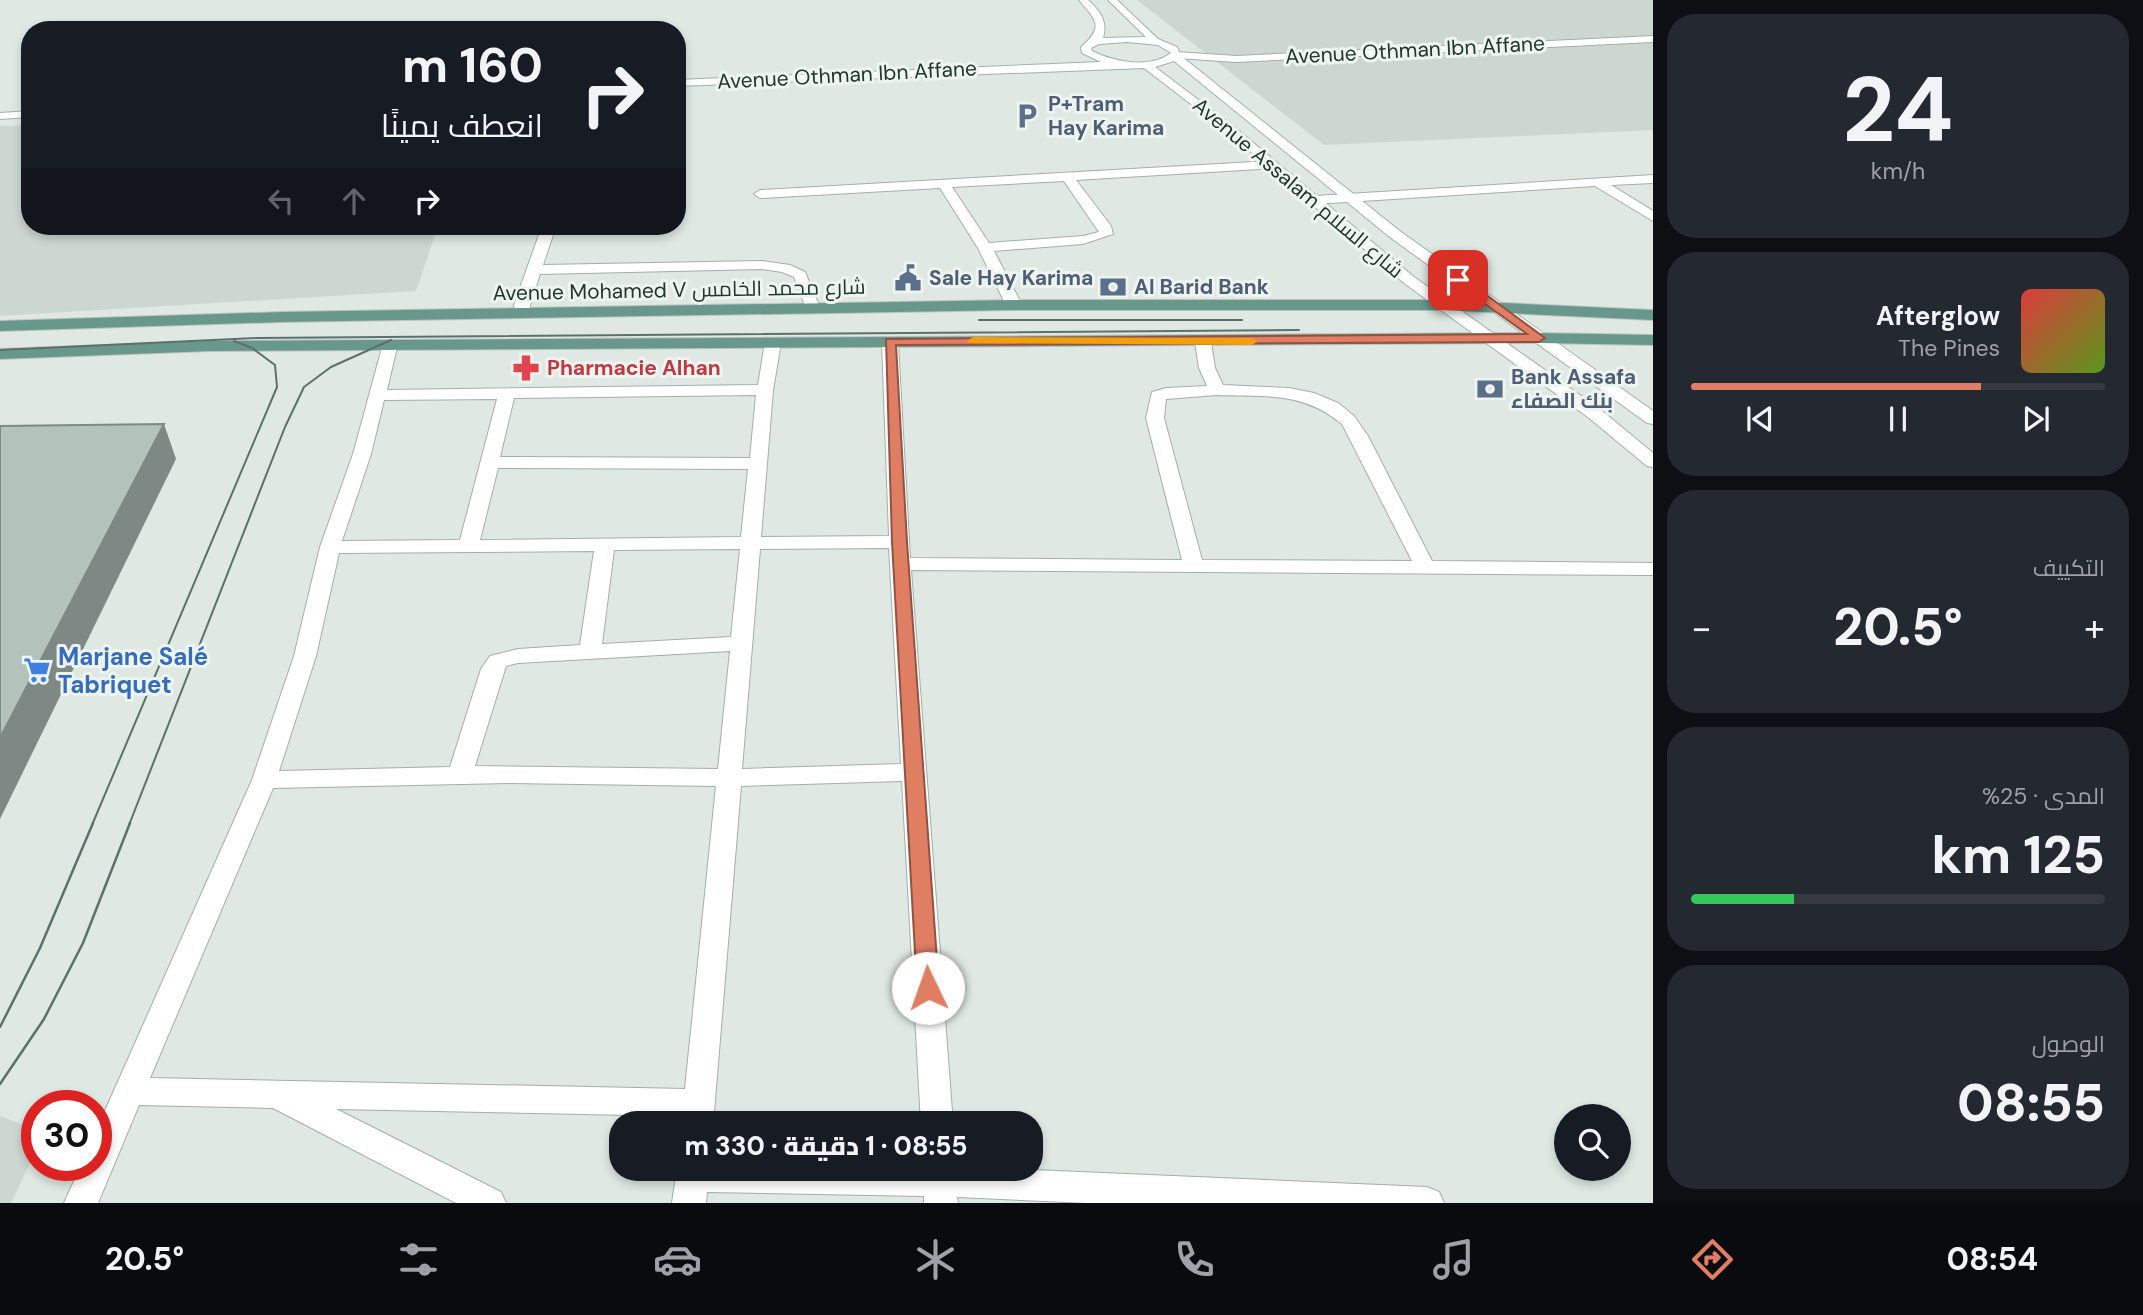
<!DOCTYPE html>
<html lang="ar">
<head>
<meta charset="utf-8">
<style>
	:root { --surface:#171b24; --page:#242831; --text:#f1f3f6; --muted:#9ea1a6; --line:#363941; --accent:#e07e64 }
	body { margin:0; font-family:"DM Sans",Cairo,sans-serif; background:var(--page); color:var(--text); direction:rtl; height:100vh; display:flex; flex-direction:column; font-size:26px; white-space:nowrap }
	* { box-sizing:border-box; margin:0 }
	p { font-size:23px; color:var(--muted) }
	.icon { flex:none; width:38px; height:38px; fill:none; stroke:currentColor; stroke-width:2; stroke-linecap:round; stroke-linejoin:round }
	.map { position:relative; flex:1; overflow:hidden; direction:ltr }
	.details { display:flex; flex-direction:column; gap:14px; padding:14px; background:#0d0f14; width:490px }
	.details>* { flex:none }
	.hud { position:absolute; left:21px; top:21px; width:665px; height:214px; border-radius:28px; box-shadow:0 4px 10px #0003; direction:rtl; background:#171b24; color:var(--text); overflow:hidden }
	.tools { position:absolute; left:1554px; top:1104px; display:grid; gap:14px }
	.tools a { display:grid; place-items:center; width:77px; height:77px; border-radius:50%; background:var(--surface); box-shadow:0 4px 10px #0003; font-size:35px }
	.speed { position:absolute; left:21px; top:1090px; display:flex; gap:14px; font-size:35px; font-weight:700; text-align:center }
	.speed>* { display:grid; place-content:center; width:91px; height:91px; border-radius:50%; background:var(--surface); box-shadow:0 4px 10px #0003; line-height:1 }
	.speed .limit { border:10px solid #d22; background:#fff; color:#111 }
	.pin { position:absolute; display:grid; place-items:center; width:60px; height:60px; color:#fff; margin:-30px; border-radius:14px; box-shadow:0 4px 10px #0006 }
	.me { position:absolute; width:77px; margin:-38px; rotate:357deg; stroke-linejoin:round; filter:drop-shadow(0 0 5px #0008) }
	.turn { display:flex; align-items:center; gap:24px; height:147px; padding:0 28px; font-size:32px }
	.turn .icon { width:91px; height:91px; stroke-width:2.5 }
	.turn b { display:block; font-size:49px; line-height:60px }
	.lanes { display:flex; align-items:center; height:66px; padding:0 28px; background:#0003; justify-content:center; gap:35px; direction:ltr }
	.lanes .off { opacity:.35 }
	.big { font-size:52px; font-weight:800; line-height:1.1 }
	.details .widget { flex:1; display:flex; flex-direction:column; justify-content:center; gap:10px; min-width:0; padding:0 24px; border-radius:28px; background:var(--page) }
	.details .dial { align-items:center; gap:0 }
	.dial b { font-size:91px; line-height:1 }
	.song { display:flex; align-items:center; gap:21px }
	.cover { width:84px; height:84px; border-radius:10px; background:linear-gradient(135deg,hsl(0 70% 55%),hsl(90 70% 35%)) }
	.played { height:7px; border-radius:4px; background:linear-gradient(90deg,var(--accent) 70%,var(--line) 70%) }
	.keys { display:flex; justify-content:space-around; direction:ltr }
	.heat { display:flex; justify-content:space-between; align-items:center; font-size:38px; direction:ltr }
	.charge { height:10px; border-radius:5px; background:linear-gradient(90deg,#34c759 25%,var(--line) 0) }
	.trip { position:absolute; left:609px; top:1111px; width:434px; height:70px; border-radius:28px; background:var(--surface); box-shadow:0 4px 10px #0003; font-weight:800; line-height:70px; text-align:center; direction:rtl }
	.tab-bar { display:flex; height:112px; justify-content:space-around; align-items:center; background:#090b0e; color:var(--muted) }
	.tab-bar .icon { width:49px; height:49px }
	.tab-bar .active { color:var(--accent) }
	.tab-bar b { font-size:32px; color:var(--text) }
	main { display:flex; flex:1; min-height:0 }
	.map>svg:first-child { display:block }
	.built { fill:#cdd7d2 }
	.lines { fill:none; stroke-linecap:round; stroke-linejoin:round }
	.street-casing { stroke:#a3afaa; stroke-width:2 }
	.secondary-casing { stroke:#9fb2ab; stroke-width:2 }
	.primary-casing { stroke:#bdc3c1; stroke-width:2 }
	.street { fill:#fff; fill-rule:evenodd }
	.secondary { fill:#fff; fill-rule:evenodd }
	.primary { fill:#68988a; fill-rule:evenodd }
	.tram-far1 { stroke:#5c716b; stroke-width:2 }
	.tram { stroke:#5c716b; stroke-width:2.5 }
	.shaded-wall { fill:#7e8884 }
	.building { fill:#b4c2bc; stroke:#7e8884; stroke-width:2 }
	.route { fill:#e07e64; stroke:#925241; stroke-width:2 }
	.slow { fill:#f59e0b }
	.labels { text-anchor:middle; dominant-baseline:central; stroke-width:6; stroke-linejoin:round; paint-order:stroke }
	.far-street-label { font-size:21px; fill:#223630; stroke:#eef5f1 }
	.far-service-label { font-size:21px; font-weight:bold; fill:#4e5e75; stroke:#eef5f1; text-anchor:start }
	.far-health-label { font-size:21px; font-weight:bold; fill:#be3a42; stroke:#eef5f1; text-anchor:start }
	.shop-label { font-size:24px; font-weight:bold; fill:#366cbe; stroke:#eef5f1; text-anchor:start }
</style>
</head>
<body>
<main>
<section class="details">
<div class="widget dial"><b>24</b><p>km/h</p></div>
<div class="widget">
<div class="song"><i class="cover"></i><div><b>Afterglow</b><p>The Pines</p></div></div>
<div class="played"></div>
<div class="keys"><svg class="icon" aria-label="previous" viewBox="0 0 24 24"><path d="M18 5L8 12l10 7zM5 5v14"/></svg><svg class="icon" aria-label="pause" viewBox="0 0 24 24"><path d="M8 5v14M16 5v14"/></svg><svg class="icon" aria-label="next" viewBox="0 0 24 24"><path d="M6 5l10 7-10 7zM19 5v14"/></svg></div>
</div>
<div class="widget"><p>التكييف</p>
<div class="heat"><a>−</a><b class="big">20.5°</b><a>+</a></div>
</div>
<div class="widget"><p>المدى · 25%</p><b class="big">125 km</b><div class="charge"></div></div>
<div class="widget"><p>الوصول</p><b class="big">08:55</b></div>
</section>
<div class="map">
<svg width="1653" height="1203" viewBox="0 0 1653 1203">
	<rect width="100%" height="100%" fill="#dfe8e3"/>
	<g class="built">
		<path d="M1137 0H1653V130L1324 145Z"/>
		<path d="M30 125V226H438L416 291 0 316V126Z"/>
		<path d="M0 1116 37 1130V1148L11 1203H0Z"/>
	</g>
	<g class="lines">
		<g class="street-casing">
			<g id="street">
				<path d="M1653 36V42L1236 62 1177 58 1172 55 1177 52 1236 56Z"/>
				<path d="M1272 161 1278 165 1276 168 1076 180 1111 226 1113 234 1083 244 994 251 1022 305 1014 310 1006 305 978 248 940 188 760 198 754 194 760 190ZM1064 181 1099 232 1083 236 989 243 952 187Z"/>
				<path d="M1653 175V183L1611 185 1653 211V221L1595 186 1315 204 1309 200 1315 196Z"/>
				<path d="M542 226H556L543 265 762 261 790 265 805 272 821 310 818 313H808L794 277 782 272 762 269 540 274 530 305V313L522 318 517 316 514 305Z"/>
				<path d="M890 337 898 342 910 558 1182 560 1146 418 1152 392 1166 388 1207 386 1199 368 1195 342 1203 337 1211 342 1215 368 1223 385 1289 388 1314 393 1338 403 1354 416 1368 436 1432 561 1653 563V575L911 570 953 1124H921L902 781 741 786 713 1124H681L682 1116 336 1109 501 1192 506 1203H456L273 1108 139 1105 98 1203H64L81 1166H96V1131L252 780 294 656 320 547 353 454 383 344 389 342 397 347 387 390 758 385 765 343 773 338 779 340 781 343 773 390 761 537 889 536 882 342ZM756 395 750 458 500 457 514 398ZM1217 395C1266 397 1302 391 1342 424L1412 561 1202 560 1164 418 1166 399ZM497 399 460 540 342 541 371 454 384 400ZM498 468 748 469 741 537 480 540ZM889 548 901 764 742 769 760 549ZM740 549 731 637 602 644 614 550ZM594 551 580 645 518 649 490 656 481 669 450 767 279 771 316 656 339 553ZM730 651 718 769 475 766 506 666 518 663ZM509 783 716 786 685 1089 150 1078 273 788Z"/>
				<path d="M677 1169H1013L1427 1187 1439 1192 1444 1203H1087L957 1197 958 1203H924V1196L707 1192 706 1203H672Z"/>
			</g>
		</g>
		<g class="secondary-casing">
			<g id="secondary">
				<path d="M1079 0H1088C1100 11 1108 21 1103 38L1146 37 1108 0H1117L1158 39 1177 47 1181 56 1401 232 1653 411V424L1647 423 1391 238 1174 61 1155 67 1238 130 1414 277 1601 410 1653 453V467L1647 466 1589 418 1404 283 1230 134 1144 68 677 86V80L1101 62 1082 53 1081 47C1104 27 1097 21 1079 0ZM1127 42 1158 45 1171 53C1150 69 1114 62 1092 51L1091 48 1099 44Z"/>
				<path d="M30 111V117L0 119V113Z"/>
			</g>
		</g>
		<g class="primary-casing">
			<g id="primary">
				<path d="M1014 300H1441L1653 310V320L1441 310H1014L282 322 0 331V321L282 312Z"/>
				<path d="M1539 333 1653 335V345L1539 343 210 351 0 359V349L210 341Z"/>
			</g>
		</g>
		<use href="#street" class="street"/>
		<use href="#secondary" class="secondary"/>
		<use href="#primary" class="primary"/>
		<g class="tram-far1">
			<path d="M979 320H1242"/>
			<path d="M0 350 257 338 1299 330"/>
			<path d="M92 825 277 387 275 365 252 348 234 341"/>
			<path d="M129 825 285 427 304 387 331 367 391 340"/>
		</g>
		<g class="tram">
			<path d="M0 1027 40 948 93 823"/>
			<path d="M0 1084 44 1019 83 943 130 823"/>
		</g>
	</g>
	<path class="shaded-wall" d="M164 424 176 459 0 819V738Z"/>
	<path class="building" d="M164 424 0 738V426Z"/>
	<path class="route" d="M1454 277H1462L1545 338 1539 342 896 345 907 542 939 988 936 995 928 997 921 995 917 988 892 542 886 339 1527 334 1454 282Z"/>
	<path class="slow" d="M973 337 1252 338 1258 341 1252 345 968 343 967 341Z"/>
	<defs>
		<g id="parking-bare" transform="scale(2.1)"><path d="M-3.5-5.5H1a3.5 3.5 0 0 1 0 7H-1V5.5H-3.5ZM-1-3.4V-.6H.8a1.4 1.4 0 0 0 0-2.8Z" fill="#5c6f8a" stroke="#eef5f1" stroke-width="2.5" paint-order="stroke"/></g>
		<g id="civic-bare" transform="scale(2.1)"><path d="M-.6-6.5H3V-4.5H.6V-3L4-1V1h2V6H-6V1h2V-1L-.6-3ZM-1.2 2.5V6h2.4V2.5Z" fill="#5c6f8a" stroke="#eef5f1" stroke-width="2.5" paint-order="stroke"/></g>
		<g id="bank-bare" transform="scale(2.1)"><path d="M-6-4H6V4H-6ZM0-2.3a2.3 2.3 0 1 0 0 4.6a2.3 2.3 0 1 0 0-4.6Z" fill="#5c6f8a" stroke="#eef5f1" stroke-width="2.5" paint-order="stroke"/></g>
		<g id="pharmacy-bare" transform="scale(2.1)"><path d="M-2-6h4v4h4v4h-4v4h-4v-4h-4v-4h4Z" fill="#e0444e" stroke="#eef5f1" stroke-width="2.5" paint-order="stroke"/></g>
		<g id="supermarket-bare" transform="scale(2.1)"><path d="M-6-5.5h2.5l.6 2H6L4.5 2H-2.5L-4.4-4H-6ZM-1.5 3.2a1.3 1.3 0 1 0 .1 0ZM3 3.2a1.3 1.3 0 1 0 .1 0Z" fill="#3f7fe0" stroke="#eef5f1" stroke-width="2.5" paint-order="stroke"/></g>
	</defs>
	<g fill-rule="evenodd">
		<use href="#parking-bare" x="1027" y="116"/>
		<use href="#civic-bare" x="908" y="278"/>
		<use href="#bank-bare" x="1113" y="287"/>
		<use href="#pharmacy-bare" x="526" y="368"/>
		<use href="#bank-bare" x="1490" y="389"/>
		<use href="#supermarket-bare" x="37" y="670"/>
	</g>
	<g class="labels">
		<g class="far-street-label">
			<text transform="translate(1415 50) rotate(-3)">Avenue Othman Ibn Affane</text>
			<text transform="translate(847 75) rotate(-3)">Avenue Othman Ibn Affane</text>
			<text transform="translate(1298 188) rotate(40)">Avenue Assalam شارع السلام</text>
			<text transform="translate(679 290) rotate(-1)">Avenue Mohamed V شارع محمد الخامس</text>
		</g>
		<g class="far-service-label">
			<text x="1048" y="104">P+Tram<tspan x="1048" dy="24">Hay Karima</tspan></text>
			<text x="929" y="278">Sale Hay Karima</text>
			<text x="1134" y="287">Al Barid Bank</text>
			<text x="1511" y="377">Bank Assafa<tspan x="1511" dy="24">بنك الصفاء</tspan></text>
		</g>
		<g class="far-health-label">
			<text x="547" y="368">Pharmacie Alhan</text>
		</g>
		<g class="shop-label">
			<text x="58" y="656">Marjane Salé<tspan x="58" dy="28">Tabriquet</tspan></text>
		</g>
	</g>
</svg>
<div class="tools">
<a><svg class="icon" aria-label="search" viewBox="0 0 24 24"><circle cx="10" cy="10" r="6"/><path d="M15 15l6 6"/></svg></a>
</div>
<div class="speed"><div class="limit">30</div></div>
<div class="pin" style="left:1458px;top:280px;background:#d93025"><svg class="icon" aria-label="arrive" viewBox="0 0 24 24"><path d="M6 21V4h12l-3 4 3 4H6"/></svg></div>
<svg class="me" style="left:928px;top:988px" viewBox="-20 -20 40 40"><circle r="19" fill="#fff"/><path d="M0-13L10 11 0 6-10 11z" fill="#e07e64"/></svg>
<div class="trip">08:55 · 1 دقيقة · 330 m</div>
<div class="hud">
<div class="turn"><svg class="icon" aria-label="right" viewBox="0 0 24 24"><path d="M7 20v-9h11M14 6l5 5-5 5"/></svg><div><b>160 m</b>انعطف يمينًا</div></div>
<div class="lanes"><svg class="icon off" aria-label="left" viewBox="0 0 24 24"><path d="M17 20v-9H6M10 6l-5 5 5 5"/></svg><svg class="icon off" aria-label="ahead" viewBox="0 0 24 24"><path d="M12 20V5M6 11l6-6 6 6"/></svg><svg class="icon" aria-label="right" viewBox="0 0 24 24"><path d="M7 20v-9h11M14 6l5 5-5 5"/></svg></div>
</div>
</div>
</main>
<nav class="tab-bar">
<b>08:54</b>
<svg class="icon active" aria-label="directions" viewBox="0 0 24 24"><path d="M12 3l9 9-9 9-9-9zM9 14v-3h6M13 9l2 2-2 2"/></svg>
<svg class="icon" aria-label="music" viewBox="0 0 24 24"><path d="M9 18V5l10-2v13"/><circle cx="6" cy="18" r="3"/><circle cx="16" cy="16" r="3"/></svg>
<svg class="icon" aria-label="phone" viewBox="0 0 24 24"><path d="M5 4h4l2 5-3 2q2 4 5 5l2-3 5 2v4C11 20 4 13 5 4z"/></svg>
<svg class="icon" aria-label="climate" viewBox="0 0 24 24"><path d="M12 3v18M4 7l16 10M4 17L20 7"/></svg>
<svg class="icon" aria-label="car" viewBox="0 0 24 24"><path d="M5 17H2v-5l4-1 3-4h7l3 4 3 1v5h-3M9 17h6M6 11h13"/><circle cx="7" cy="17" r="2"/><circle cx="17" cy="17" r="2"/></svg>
<svg class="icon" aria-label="filters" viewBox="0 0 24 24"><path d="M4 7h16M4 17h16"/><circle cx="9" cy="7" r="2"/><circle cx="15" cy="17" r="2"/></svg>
<b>20.5°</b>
</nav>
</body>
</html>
